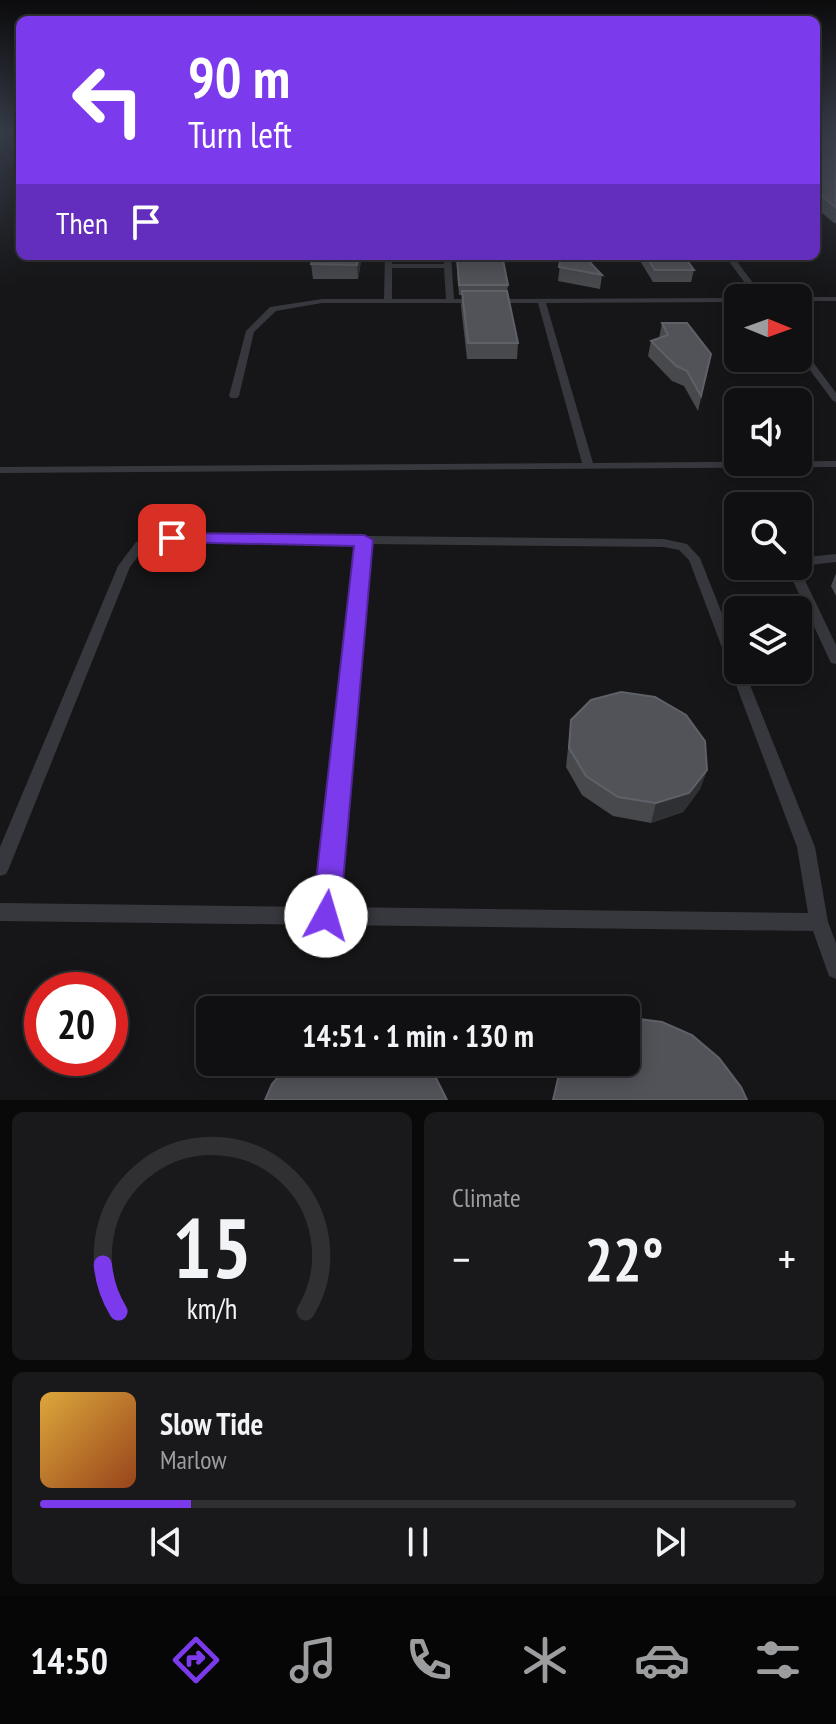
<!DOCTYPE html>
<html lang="en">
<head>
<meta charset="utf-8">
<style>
	:root { --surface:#101012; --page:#19191b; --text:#f1f3f6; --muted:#9c9d9f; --line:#303032; --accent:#7c3aed }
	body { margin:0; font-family:"PT Sans Narrow",sans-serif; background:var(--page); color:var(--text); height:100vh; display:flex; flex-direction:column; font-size:30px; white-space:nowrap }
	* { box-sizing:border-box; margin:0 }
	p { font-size:26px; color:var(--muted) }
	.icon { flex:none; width:44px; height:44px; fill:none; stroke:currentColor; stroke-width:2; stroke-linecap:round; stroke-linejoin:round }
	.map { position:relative; height:1100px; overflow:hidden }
	.side { display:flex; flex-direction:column; gap:12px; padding:12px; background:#09090a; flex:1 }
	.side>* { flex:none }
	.banner { position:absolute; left:16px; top:16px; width:804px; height:244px; border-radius:12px; box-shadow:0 4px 20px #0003,0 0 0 2px var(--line); background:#7c3aed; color:#fff; overflow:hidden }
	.needle { width:52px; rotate:91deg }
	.tools { position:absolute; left:724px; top:284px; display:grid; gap:16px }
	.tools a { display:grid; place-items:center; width:88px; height:88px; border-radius:12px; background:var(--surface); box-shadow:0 4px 20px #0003,0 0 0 2px var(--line); font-size:40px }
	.speed { position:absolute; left:24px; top:972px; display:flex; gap:16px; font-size:40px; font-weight:700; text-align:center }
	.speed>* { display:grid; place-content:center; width:104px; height:104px; border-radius:50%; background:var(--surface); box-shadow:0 4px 20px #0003,0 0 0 2px var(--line); line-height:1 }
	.speed .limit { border:12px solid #d22; background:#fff; color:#111 }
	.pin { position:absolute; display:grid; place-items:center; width:68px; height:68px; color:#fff; margin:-34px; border-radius:16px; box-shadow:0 4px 12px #0006 }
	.me { position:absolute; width:88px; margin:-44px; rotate:6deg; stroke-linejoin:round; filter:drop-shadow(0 0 6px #0008) }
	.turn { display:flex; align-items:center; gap:28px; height:168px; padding:0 40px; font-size:36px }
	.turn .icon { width:104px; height:104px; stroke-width:2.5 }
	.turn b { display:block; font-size:56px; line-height:68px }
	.then { display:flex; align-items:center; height:76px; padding:0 40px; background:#0003; gap:16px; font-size:30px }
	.big { font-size:60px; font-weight:800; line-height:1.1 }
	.side .tile { flex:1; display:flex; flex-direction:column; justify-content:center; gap:12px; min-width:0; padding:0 28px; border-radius:12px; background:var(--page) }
	.side .dial { align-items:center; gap:0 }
	.dial svg { height:208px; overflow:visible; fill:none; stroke:var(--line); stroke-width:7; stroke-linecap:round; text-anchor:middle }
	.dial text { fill:var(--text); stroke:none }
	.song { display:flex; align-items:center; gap:24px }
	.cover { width:96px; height:96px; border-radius:12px; background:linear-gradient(135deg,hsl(40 70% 55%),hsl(20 70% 35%)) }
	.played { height:8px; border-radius:4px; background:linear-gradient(90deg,var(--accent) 20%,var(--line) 20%) }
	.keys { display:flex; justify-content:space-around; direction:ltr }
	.heat { display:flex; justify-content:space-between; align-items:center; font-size:44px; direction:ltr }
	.side .tiles { flex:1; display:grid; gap:12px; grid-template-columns:1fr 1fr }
	.tile:last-child { grid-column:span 2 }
	.trip { position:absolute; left:196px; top:996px; width:444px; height:80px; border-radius:12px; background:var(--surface); box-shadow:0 4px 20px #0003,0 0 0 2px var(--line); font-weight:800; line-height:80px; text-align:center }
	.dock { display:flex; height:128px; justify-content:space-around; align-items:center; background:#060607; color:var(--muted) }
	.dock .icon { width:56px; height:56px }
	.dock .active { color:var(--accent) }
	.dock b { font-size:36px; color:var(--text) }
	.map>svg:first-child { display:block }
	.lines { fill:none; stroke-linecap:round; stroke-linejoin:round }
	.lane { fill:#37383d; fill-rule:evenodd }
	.wall { fill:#47494d }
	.shaded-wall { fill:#2f3033 }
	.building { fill:#525359; stroke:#5f6168; stroke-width:2 }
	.route { fill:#7c3aed; stroke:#51269a; stroke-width:2 }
</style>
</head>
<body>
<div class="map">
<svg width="836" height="1100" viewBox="0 0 836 1100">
	<rect width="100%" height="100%" fill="#161618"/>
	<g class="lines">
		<g class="lane">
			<path d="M385 256H393L392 264H444L443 256H451L454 299H475L479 301 475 303H322L276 311 254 332 239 396 237 398H231L229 396 246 331 270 307 322 299H384ZM392 268H444L446 299H392Z"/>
			<path d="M725 256H733L764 298H756Z"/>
			<path d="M798 297H836V301H798V298H795Z"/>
			<path d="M738 298V302L546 303 593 463 836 461V467L0 473V467L582 463 538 303H490V299Z"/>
			<path d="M798 345 801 346 836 393V402L833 401 798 354Z"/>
			<path d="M172 534 664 539 687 544 700 558 738 654V670H744L815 847 828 922 836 943V979L829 976 813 931 0 921V903L318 907 358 544 172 542 144 548 130 567 9 868 6 874 0 876V847L118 566 136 542ZM370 544 664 547 679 550 689 560 797 847 808 913 336 907Z"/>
			<path d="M836 554V562L801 566 800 570 836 645V664L831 663 829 659 788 570 789 566H798V558Z"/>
		</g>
	</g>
	<g class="wall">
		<path d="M816 132H836V223H834L816 208Z"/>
		<path d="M314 256H362L358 279H313L311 264Z"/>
		<path d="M456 256H498L508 285 507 293 518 343 517 359H467L461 306 462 295H459Z"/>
		<path d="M561 256 602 275 600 289 558 281Z"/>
		<path d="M637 256H684L694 270 691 282H653Z"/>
		<path d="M662 323 711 354 698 411 684 386 672 381 648 356 651 341 659 338Z"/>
		<path d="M836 573V596L831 586Z"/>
		<path d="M571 720 707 770 700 789 683 812 651 823 613 816 582 795 566 767Z"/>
	</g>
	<g class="shaded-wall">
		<path d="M359 256H362L358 279 357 265Z"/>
		<path d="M707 770 700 789 683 812 651 823 656 803Z"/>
	</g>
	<g class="building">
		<path d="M816 132H818L816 138 819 140H836V208L816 191Z"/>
		<path d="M314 256H359L357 265 311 264Z"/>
		<path d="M457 256H498L499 260H503L508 285H459Z"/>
		<path d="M561 256H584L602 275 559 267Z"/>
		<path d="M646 256H684L694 270H655Z"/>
		<path d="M462 291H507L518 343H468Z"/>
		<path d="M662 323H687L711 354 701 396 687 371 676 366 651 341 668 335Z"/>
		<path d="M621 692 655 697 686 715 705 741 707 770 689 793 656 803 618 797 586 776 569 748 571 720 591 700Z"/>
		<path d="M632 1018 662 1022 692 1035 719 1058 741 1087 747 1100H553L561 1066 564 1062H626V1019Z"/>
		<path d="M291 1062H422L434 1074 447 1100H265L272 1084Z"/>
	</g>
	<linearGradient id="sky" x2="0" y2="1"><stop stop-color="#0c0c0d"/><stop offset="0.46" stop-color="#363c48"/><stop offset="1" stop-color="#363c48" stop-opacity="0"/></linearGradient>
	<rect width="836" height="286" fill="url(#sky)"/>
	<path class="route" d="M172 533 364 535 373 540 340 916 336 926 326 929 316 926 312 916 354 546 166 542 163 538Z"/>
</svg>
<div class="tools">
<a><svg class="needle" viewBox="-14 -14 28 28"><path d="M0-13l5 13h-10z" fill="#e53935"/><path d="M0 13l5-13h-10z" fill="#9c9d9f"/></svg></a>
<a><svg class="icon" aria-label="sound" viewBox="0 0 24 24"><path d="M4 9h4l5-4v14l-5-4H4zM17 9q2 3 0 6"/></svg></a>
<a><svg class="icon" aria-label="search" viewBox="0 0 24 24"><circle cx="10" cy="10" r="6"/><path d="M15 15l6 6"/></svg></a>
<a><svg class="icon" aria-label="layers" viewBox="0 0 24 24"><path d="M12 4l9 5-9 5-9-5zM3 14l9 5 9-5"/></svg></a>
</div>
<div class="speed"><div class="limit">20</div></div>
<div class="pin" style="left:172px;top:538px;background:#d93025"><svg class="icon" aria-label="arrive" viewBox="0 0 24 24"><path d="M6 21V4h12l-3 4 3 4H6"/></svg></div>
<svg class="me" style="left:326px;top:916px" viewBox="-20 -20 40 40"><circle r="19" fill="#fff"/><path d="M0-13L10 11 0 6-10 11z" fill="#7c3aed"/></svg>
<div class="trip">14:51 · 1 min · 130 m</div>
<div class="banner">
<div class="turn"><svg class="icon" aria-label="left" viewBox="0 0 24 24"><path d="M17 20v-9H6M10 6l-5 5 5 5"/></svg><div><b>90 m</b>Turn left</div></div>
<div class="then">Then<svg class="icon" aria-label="arrive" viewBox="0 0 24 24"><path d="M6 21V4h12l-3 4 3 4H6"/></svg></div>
</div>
</div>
<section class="side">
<div class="tiles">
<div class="tile dial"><svg viewBox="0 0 100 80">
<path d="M14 69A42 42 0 1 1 86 69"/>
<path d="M14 69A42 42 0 0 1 8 51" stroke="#7c3aed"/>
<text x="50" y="56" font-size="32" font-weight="700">15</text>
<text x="50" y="72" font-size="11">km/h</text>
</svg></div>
<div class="tile"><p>Climate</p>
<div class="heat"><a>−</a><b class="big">22°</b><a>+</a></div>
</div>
<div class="tile">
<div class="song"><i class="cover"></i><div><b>Slow Tide</b><p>Marlow</p></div></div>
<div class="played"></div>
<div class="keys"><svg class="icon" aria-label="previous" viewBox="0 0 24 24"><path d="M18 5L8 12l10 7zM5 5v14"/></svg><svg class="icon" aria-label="pause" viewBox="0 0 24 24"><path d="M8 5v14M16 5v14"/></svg><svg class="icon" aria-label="next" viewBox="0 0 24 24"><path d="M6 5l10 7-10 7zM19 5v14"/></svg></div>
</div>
</div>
</section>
<nav class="dock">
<b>14:50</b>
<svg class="icon active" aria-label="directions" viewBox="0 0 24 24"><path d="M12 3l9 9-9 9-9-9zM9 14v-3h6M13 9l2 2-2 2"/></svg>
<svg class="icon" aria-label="music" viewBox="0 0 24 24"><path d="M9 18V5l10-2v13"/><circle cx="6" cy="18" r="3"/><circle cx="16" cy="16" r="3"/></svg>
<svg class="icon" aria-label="phone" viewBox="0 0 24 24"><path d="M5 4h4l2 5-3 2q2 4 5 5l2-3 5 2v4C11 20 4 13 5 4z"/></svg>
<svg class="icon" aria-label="climate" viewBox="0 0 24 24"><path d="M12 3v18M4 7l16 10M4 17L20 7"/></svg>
<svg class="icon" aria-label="car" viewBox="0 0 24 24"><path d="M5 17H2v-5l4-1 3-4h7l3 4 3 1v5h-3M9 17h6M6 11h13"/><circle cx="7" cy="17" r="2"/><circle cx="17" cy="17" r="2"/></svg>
<svg class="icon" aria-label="filters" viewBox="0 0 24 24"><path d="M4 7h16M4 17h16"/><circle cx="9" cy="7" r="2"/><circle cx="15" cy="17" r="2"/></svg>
</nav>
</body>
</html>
